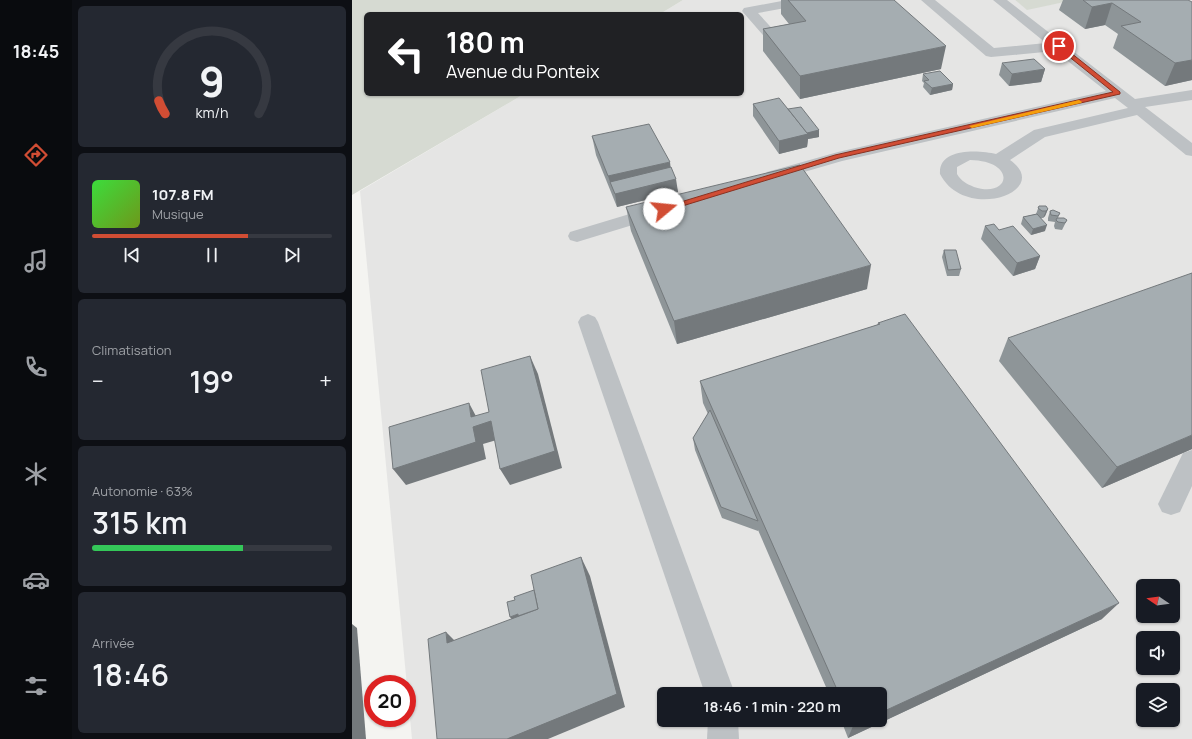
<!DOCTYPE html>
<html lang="fr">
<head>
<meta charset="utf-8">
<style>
	:root { --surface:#171b24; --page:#242831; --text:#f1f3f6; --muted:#9ea1a6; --line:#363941; --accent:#d14d34 }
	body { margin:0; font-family:Manrope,sans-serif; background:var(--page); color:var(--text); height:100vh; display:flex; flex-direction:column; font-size:15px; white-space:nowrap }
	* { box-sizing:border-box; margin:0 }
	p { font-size:13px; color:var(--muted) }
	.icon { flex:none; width:22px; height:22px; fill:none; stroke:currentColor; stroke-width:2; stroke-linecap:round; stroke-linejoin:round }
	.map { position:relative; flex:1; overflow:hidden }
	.side { display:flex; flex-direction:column; gap:6px; padding:6px; background:#0d0f14; width:280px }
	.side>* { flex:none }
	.banner { position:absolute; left:12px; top:12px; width:380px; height:84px; border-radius:6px; box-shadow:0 1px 3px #0004; background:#202124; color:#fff; overflow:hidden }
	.needle { width:26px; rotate:283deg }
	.fabs { position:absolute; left:784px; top:579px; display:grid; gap:8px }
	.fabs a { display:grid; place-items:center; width:44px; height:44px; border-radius:6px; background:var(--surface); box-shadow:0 1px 3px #0004; font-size:20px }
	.speed { position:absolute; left:12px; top:675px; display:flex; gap:8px; font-size:20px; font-weight:700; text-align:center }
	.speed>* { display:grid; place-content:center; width:52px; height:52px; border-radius:50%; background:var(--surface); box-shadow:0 1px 3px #0004; line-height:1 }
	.speed .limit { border:6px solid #d22; background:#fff; color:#111 }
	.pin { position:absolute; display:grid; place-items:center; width:34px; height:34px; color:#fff; margin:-17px; border:2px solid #fff; border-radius:50%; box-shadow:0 1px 4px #0007 }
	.me { position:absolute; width:44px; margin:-22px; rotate:73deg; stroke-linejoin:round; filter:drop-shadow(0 0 3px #0008) }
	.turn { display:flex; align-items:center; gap:14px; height:84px; padding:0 16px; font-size:18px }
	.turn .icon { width:52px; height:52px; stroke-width:2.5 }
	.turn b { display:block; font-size:28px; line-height:34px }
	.big { font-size:30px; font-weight:600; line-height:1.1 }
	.side .tile { flex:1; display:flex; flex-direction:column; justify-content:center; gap:6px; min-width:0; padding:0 14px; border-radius:6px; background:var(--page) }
	.side .dial { align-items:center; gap:0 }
	.dial svg { height:104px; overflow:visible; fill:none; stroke:var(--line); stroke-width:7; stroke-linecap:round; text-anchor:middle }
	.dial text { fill:var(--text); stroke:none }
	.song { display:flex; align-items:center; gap:12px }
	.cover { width:48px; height:48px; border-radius:6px; background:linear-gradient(135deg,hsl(120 70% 55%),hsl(80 70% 35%)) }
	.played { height:4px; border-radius:2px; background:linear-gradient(90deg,var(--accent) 65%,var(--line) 65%) }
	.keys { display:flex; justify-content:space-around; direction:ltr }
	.heat { display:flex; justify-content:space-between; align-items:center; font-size:22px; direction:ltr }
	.charge { height:6px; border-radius:3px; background:linear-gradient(90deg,#34c759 63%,var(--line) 0) }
	.trip { position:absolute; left:305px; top:687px; width:230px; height:40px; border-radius:6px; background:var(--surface); box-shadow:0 1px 3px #0004; font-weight:600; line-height:40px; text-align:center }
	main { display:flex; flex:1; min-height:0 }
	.dock { display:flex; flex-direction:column; width:72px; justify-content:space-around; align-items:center; background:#090b0e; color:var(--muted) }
	.dock .icon { width:28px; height:28px }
	.dock .current { color:var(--accent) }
	.dock b { font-size:18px; color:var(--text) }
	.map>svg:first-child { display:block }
	.built { fill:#e5e5e4; fill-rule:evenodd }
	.green { fill:#d6dad2 }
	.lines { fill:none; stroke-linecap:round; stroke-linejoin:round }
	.minor { fill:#bdc1c4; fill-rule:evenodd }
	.wall { fill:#8e9598 }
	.shaded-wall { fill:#74797c }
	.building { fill:#a5adb1; stroke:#74797c }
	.route { fill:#d14d34; stroke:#883222 }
	.slow { fill:#f59e0b }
</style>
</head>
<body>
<main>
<nav class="dock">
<b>18:45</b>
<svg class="icon current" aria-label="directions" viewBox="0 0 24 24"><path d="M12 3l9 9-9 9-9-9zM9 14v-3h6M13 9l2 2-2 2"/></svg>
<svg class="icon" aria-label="music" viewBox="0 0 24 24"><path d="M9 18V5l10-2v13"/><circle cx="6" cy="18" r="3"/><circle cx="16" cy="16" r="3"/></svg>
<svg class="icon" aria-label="phone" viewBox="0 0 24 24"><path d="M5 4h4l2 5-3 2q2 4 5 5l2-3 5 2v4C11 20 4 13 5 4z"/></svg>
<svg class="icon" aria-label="climate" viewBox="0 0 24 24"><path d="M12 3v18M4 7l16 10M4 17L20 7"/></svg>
<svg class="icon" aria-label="car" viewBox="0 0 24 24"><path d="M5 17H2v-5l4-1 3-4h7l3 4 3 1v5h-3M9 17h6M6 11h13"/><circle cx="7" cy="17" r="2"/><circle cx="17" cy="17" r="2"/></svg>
<svg class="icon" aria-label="filters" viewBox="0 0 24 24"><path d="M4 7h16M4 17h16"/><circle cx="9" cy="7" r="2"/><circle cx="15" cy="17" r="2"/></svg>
</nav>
<section class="side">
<div class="tile dial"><svg viewBox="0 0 100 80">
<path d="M14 69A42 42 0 1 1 86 69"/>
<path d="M14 69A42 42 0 0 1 9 59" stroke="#d14d34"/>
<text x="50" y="56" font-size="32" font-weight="700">9</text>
<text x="50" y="72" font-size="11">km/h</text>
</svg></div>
<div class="tile">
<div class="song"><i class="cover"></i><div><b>107.8 FM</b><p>Musique</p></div></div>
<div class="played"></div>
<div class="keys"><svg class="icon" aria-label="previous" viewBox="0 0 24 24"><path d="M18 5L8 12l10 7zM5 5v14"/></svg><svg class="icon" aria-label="pause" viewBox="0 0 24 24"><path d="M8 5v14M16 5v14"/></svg><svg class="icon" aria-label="next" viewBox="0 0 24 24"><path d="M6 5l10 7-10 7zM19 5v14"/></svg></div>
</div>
<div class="tile"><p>Climatisation</p>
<div class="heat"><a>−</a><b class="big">19°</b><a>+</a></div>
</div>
<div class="tile"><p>Autonomie · 63%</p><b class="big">315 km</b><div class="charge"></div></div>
<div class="tile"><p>Arrivée</p><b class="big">18:46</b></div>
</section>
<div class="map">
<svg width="840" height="739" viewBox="0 0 840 739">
	<rect width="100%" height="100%" fill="#f4f4f1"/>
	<path class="built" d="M331 0H663L675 9 722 0H840V739H60L8 191 172 94H390V14H308ZM791 586H821V616H791ZM791 638H821V668H791ZM791 690H821V720H791ZM312 694H528V720H312Z"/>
	<g class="green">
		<path d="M0 0H331L308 14H14V94H172L0 195Z"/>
		<path d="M663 0H722L675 10Z"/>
	</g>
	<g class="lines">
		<g class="minor">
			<path d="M435 0H461L460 3 455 4 406 13 427 36 429 39 427 42 422 43 417 42 390 11 392 8Z"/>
			<path d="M569 0H583L642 48 694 43 641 0H655L783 99 840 90V100L793 107 840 143V156L834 155 785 115 693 137 658 160C702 191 613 223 588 174 586 147 628 150 644 154L682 130 776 108 763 98 490 161 421 181 415 180 412 176 415 172 486 152 754 91 703 51 639 57 634 56ZM618 160C666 161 658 199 622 187 615 184 609 181 605 174V167Z"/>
			<path d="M304 206 310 208 313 212 310 216 225 242 218 240 216 236 218 232Z"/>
			<path d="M236 314 243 317 246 322 383 694H353L226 322 229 317Z"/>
			<path d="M840 450V486L828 512 819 515 810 512 806 504 831 453Z"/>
			<path d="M356 720H386L387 739H355Z"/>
		</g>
	</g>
	<g class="wall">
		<path d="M429 0H542L589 69 448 99 411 51V29L437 24 429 14Z"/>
		<path d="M711 0H836L840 80 813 86 761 48 766 34 753 25 733 29 707 10Z"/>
		<path d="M650 63 693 69 689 82 657 86 647 75Z"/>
		<path d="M571 74 601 84 600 90 578 95 571 87 572 83 570 81Z"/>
		<path d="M401 104 436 109 467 130V137L456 139 455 147 427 154 401 116Z"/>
		<path d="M240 136 319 167 326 192 265 207 244 155Z"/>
		<path d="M687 206 696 209 693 216 691 218H689L693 231 679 235 669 224 671 217 684 214Z"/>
		<path d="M274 207 515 289 325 344 279 231Z"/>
		<path d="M698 211 708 213 706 218 715 220 710 230 703 229 702 226 703 222 696 221V218Z"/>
		<path d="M633 226 647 230 688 256 683 269 661 276 629 239Z"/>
		<path d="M592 250 609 269 607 276H595L590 257Z"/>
		<path d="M526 323 750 619 496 738 489 720H528V694H477L406 530V531L370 518 343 450 341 438 356 414 351 403 348 381 525 325Z"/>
		<path d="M656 338 840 449 750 488 647 361Z"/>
	</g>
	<g class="shaded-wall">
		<path d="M760 3 753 25 733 29 740 7Z"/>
		<path d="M594 46 589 69 448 99V76Z"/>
		<path d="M840 60V80L813 86 823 63Z"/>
		<path d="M693 69 689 82 657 86 660 74Z"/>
		<path d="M601 84 600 90 578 95 580 88Z"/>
		<path d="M467 130V137L456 139 455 147 427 154V141L450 134Z"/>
		<path d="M318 162 320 180 324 179 326 192 265 207 263 194 258 182 256 176Z"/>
		<path d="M696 209 693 216 691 218 694 211Z"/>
		<path d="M695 225 693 231 679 235 681 229Z"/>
		<path d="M688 256 683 269 661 276 665 263Z"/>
		<path d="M519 265 515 289 325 344 322 321Z"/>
		<path d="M178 356 186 374 210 468 158 485 148 469Z"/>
		<path d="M117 403 126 420 139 421 148 439 131 444 134 459 54 485 41 469 119 417Z"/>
		<path d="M840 435V449L750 488 765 467Z"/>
		<path d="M229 557 238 576 273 707 196 739H155Z"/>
		<path d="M767 603 750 619 496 738 501 726 513 720H528V713Z"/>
		<path d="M166 614 169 619 162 622 158 617Z"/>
		<path d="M0 624 5 628 14 739H0Z"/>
		<path d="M94 632 110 648 95 643Z"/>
	</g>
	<g class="building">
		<path d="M436 0H542L594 46 448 76 411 29 454 21Z"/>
		<path d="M731 0H836L840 2V60L823 63 769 26 789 22 760 3 740 7Z"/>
		<path d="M682 59 693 69 660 74 650 63Z"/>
		<path d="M588 71 601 84 580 88 572 81 577 80 571 74Z"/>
		<path d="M427 98 456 134 427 141 401 104Z"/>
		<path d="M449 107 467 130 455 133 436 109Z"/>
		<path d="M297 124 318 162 256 176 240 136Z"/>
		<path d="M448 165 519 265 322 321 274 207Z"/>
		<path d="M319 167 324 179 263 194 258 182Z"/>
		<path d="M687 206H694L696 209 694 211H690L686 208Z"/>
		<path d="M701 210 708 213 706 216 699 215 698 211Z"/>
		<path d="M685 214 695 225 681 229 671 217Z"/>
		<path d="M705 218H712L715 220 713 223 706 222 704 220Z"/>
		<path d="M642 224 647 230 661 226 688 256 665 263 633 226Z"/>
		<path d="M592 250H604L609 269 596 270Z"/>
		<path d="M840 273V435L765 467 656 338Z"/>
		<path d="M553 314 767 603 528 713V694H487L348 381 528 324 526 323Z"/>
		<path d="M178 356 203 451 148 469 139 421 121 427 124 442 41 469 37 427 117 403 119 417 137 412 129 370Z"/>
		<path d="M358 410 406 521 369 507 341 438Z"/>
		<path d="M229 557 265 694 155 739H85L76 639 94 632 95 643 186 609 179 575Z"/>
		<path d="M182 590 186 609 166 616V614L158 617 155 602 163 600 162 597Z"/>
		<path d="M498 720H513L501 726Z"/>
	</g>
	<path class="route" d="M705 45H709L768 92V94L487 158 314 211 312 212 308 209 309 208 483 155 761 92 705 47Z"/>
	<path class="slow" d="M727 100 730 102 729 103 620 128 617 126Z"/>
</svg>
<div class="fabs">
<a><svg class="needle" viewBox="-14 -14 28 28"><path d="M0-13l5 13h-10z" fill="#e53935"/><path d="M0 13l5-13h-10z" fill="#9ea1a6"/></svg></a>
<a><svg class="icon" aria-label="sound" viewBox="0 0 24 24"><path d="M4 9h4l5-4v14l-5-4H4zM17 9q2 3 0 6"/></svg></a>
<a><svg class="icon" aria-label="layers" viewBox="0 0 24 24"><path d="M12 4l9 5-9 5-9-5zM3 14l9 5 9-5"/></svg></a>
</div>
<div class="speed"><div class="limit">20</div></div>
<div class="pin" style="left:707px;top:46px;background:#d93025"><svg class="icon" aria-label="arrive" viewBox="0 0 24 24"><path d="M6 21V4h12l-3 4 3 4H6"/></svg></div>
<svg class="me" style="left:312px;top:209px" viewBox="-20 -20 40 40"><circle r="19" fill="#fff"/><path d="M0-13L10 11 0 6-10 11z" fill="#d14d34"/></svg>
<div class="trip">18:46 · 1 min · 220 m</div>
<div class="banner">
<div class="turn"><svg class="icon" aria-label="left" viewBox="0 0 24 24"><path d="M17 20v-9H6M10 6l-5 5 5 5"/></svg><div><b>180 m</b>Avenue du Ponteix</div></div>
</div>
</div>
</main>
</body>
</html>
